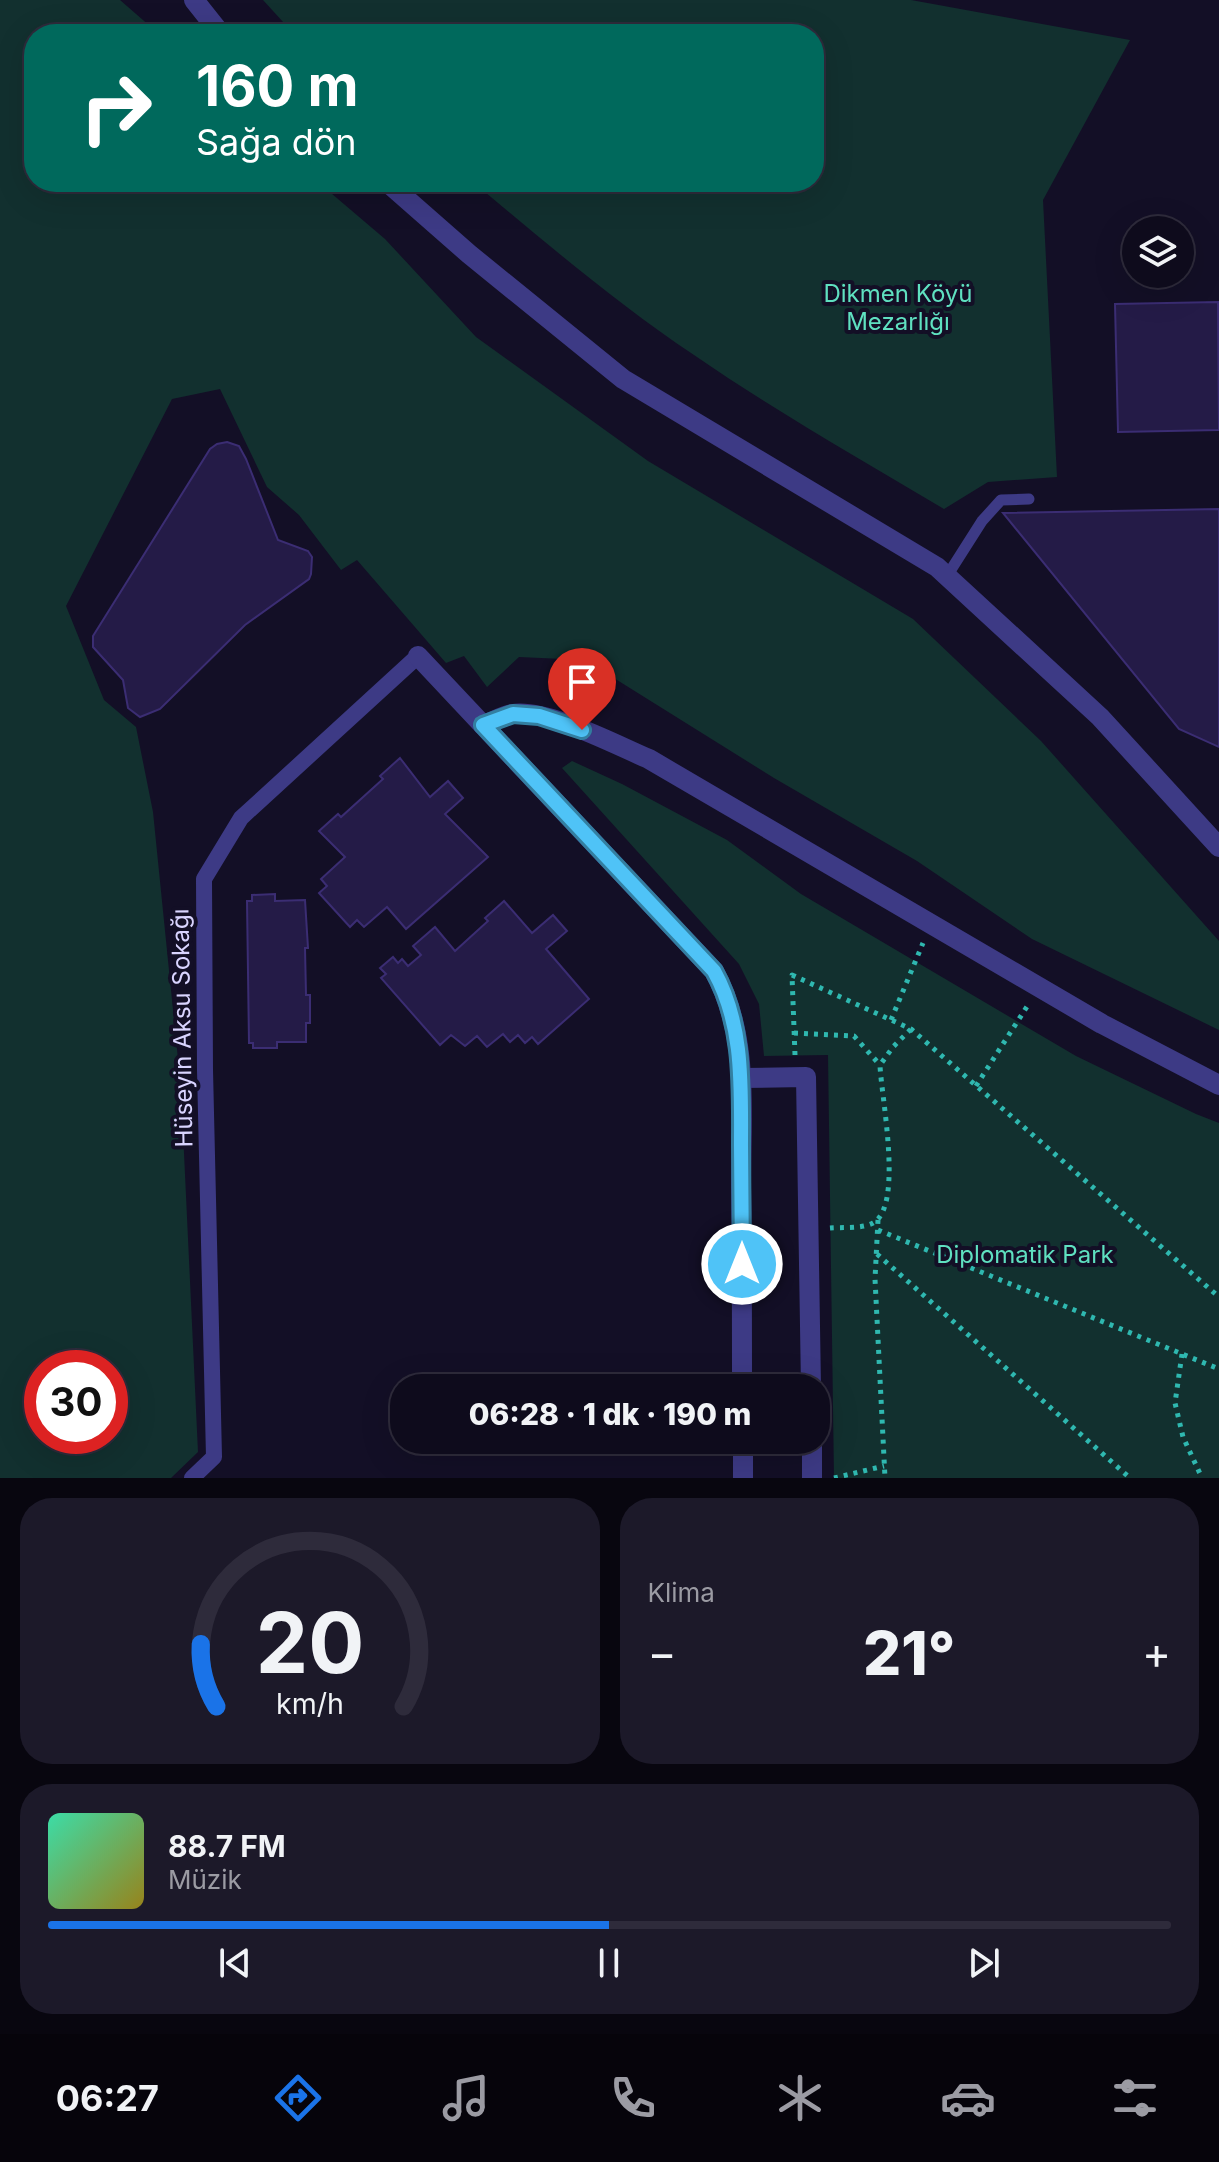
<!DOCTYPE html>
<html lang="tr">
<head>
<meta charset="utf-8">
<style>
	:root { --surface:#0e0b1c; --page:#1c1929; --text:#f1f3f6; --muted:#9b9ba3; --line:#2e2b3b; --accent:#1a73e8 }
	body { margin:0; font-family:Inter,sans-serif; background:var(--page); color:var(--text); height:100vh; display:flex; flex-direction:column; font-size:30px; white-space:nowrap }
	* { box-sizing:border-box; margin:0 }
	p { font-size:26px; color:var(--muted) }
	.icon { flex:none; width:44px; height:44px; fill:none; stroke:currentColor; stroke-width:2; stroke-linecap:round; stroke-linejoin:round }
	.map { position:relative; height:1478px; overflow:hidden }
	.side { display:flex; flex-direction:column; gap:20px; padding:20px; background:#08060f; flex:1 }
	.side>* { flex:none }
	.banner { position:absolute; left:24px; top:24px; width:800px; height:168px; border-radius:32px; box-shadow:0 8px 32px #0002,0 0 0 2px var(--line); background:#00695c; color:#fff; overflow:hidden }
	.controls { position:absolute; left:1122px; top:216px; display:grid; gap:16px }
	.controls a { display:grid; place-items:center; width:72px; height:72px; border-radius:50%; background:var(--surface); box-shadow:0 8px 32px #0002,0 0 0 2px var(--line); font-size:40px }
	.speed { position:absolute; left:24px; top:1350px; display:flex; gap:16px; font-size:40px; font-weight:700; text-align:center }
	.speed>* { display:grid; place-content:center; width:104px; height:104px; border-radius:50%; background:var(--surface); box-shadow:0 8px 32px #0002,0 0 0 2px var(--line); line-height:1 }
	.speed .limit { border:12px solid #d22; background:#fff; color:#111 }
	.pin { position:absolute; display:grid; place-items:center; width:68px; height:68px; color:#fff; margin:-82px -34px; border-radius:50% 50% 50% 0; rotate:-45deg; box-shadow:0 0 8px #0007 }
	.pin .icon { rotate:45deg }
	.me { position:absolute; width:88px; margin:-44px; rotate:0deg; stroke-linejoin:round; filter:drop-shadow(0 0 6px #0008) }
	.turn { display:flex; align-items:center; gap:28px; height:168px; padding:0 40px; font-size:36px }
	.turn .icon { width:104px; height:104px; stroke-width:2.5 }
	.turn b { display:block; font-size:56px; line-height:68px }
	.big { font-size:60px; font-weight:800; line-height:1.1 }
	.side .widget { flex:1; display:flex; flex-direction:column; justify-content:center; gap:12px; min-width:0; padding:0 28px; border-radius:32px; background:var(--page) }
	.side .dial { align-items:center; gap:0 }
	.dial svg { height:208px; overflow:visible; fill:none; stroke:var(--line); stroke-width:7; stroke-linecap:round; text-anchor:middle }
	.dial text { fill:var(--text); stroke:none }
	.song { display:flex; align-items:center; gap:24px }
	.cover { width:96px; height:96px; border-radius:12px; background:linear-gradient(135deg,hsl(160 70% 55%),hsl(50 70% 35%)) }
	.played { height:8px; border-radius:4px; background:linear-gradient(90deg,var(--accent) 50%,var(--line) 50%) }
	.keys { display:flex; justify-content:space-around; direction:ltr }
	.heat { display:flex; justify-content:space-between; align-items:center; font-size:44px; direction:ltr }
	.side .tiles { flex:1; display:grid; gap:20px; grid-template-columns:1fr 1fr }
	.widget:last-child { grid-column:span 2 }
	.trip { position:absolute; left:390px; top:1374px; width:440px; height:80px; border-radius:32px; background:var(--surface); box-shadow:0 8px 32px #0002,0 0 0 2px var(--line); font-weight:800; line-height:80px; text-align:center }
	.menu { display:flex; height:128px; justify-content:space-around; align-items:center; background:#06040b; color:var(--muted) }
	.menu .icon { width:56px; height:56px }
	.menu .current { color:var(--accent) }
	.menu b { font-size:36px; color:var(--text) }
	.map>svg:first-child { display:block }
	.green { fill:#12302f; fill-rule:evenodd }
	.building { fill:#241b47; stroke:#3b2d73; stroke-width:2 }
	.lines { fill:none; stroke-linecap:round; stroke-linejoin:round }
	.path { stroke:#2fb8b0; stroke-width:5; stroke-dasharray:4 6; stroke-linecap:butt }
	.service { stroke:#3d3a85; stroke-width:11 }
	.pedestrian { stroke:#3d3a85; stroke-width:16 }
	.minor { stroke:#3d3a85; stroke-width:20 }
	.route-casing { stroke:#337fa1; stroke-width:20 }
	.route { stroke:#4fc3f7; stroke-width:14 }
	.labels { text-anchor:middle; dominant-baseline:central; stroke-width:8; stroke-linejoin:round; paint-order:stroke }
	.park-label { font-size:24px; fill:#5fe0c0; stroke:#130f26 }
	.street-label { font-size:24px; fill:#d9d4ff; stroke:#130f26 }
</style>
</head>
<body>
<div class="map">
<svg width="1219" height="1478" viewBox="0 0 1219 1478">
	<rect width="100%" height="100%" fill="#130f26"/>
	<g class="green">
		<path d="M0 0H120L159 34H34V182H318L385 239 476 337 648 461 913 619 1041 741 1219 941V1030L1032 939 917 861 774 778 585 660 519 657 487 687 464 656 446 663 357 560 341 570 299 515 267 487 220 389 172 399 66 606 104 700 136 727 153 812 181 1089 198 1452 171 1478H0ZM42 1368H110V1436H42Z"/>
		<path d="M263 0H911L1130 40 1043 200 1057 477 988 482 944 509C860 459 775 411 694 355 616 303 545 242 473 182H814V34H294Z"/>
		<path d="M572 761 622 784 727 840 801 894 1076 1056 1196 1114 1219 1123V1478H834L828 1055 764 1056 759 1004 739 964 562 768Z"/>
	</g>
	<g class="building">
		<path d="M1218 302 1219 430 1118 432 1115 304Z"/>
		<path d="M227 442 239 446 246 459 278 540 308 551 312 557 311 574 309 579 245 625 160 709 140 717 128 708 123 680 93 647V636L210 449 217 444Z"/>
		<path d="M1219 509V747L1179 729 1003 513Z"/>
		<path d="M400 758 430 797 448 781 463 798 445 814 488 857 406 929 387 907 364 927 357 920 350 927 319 893 327 886 321 879 345 857 319 831 338 814 341 817 383 779 380 776Z"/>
		<path d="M275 894V901L305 900 308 948H305L306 995H310V1023H306V1042H277V1048H253V1043H249L247 901H252V895Z"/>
		<path d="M504 901 532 933 553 915 567 931 546 949 589 999 538 1044 532 1037 525 1043 518 1035 510 1042 503 1034 487 1047 477 1036 465 1046 451 1035 440 1045 381 978 386 974 380 968 393 957 398 963 402 959 408 966 421 955 413 946 435 927 455 951 488 921 485 918Z"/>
	</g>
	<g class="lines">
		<g class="path">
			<path d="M891 1020 923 943"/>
			<path d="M794 1033 854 1036 880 1065"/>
			<path d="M795 1055 792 975 911 1029 1219 1297"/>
			<path d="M976 1086 1028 1005"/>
			<path d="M878 1220 875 1279 885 1478"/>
			<path d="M830 1228C842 1227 862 1229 873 1223 904 1206 881 1096 880 1065L893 1047 911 1029"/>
			<path d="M878 1230 1219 1369"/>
			<path d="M877 1254 1130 1478"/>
			<path d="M1182 1354 1175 1403 1183 1437 1202 1478"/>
			<path d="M834 1478 884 1466"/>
		</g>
		<path class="service" d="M947 576 982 521 1001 500 1029 499"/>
		<path class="pedestrian" d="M192 1478 214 1457 205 1070 204 879 241 818 418 656"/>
		<g class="minor">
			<path d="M194 0 221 34"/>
			<path d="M387 182 469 254 623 379 937 567 1100 717 1219 847"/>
			<path d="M418 656 714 971C750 1036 741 1114 741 1186 742 1254 742 1321 742 1388"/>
			<path d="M483 725C492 722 502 716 512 714 546 708 616 745 649 759L1102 1024 1219 1085"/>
			<path d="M741 1078 806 1077 811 1388"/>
			<path d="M743 1440V1478"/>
			<path d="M812 1440V1478"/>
		</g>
	</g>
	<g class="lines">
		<g class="route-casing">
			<path id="route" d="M582 730 539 716 513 714 483 725 714 971C744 1025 741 1086 741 1146 741 1185 742 1225 742 1264"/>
		</g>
		<use href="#route" class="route"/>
	</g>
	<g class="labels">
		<g class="park-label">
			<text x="898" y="293">Dikmen Köyü<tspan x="898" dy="28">Mezarlığı</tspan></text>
			<text x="1025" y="1254">Diplomatik Park</text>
		</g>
		<g class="street-label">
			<text transform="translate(182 1028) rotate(-91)">Hüseyin Aksu Sokağı</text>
		</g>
	</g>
</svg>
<div class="controls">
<a><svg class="icon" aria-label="layers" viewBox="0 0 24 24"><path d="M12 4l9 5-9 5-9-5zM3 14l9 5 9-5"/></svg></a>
</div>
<div class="speed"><div class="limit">30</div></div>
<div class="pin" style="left:582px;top:730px;background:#d93025"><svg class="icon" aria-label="arrive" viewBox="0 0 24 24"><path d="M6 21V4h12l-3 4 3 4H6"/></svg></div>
<svg class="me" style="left:742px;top:1264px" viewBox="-20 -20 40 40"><circle r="17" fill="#4fc3f7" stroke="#fff" stroke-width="3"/><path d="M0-11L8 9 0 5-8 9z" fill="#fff"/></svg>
<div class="trip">06:28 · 1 dk · 190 m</div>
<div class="banner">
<div class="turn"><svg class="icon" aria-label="right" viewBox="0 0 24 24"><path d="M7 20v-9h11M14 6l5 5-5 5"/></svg><div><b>160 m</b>Sağa dön</div></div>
</div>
</div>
<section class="side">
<div class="tiles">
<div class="widget dial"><svg viewBox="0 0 100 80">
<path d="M14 69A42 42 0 1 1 86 69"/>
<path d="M14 69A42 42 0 0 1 8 45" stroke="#1a73e8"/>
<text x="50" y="56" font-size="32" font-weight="700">20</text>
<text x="50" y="72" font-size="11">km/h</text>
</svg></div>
<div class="widget"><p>Klima</p>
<div class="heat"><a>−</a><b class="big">21°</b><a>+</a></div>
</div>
<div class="widget">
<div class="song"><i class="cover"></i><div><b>88.7 FM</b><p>Müzik</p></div></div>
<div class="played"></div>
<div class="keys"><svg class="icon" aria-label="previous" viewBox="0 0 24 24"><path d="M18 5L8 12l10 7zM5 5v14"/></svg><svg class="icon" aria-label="pause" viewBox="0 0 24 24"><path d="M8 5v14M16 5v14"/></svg><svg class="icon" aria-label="next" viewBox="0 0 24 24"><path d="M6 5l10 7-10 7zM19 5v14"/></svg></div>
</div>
</div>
</section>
<nav class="menu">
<b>06:27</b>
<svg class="icon current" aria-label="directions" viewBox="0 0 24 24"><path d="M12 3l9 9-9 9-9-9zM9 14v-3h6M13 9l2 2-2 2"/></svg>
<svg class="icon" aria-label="music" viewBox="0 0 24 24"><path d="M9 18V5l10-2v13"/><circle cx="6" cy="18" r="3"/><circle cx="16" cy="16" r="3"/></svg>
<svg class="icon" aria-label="phone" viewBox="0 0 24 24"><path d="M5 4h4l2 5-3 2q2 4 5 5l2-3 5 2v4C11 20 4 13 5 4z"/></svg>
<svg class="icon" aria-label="climate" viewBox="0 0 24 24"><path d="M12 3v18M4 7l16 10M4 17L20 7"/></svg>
<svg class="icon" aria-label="car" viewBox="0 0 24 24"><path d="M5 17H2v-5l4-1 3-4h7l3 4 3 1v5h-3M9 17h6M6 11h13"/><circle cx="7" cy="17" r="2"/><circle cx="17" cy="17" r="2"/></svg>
<svg class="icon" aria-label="filters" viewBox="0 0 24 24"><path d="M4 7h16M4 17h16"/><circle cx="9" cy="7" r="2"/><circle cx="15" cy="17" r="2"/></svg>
</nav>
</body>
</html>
